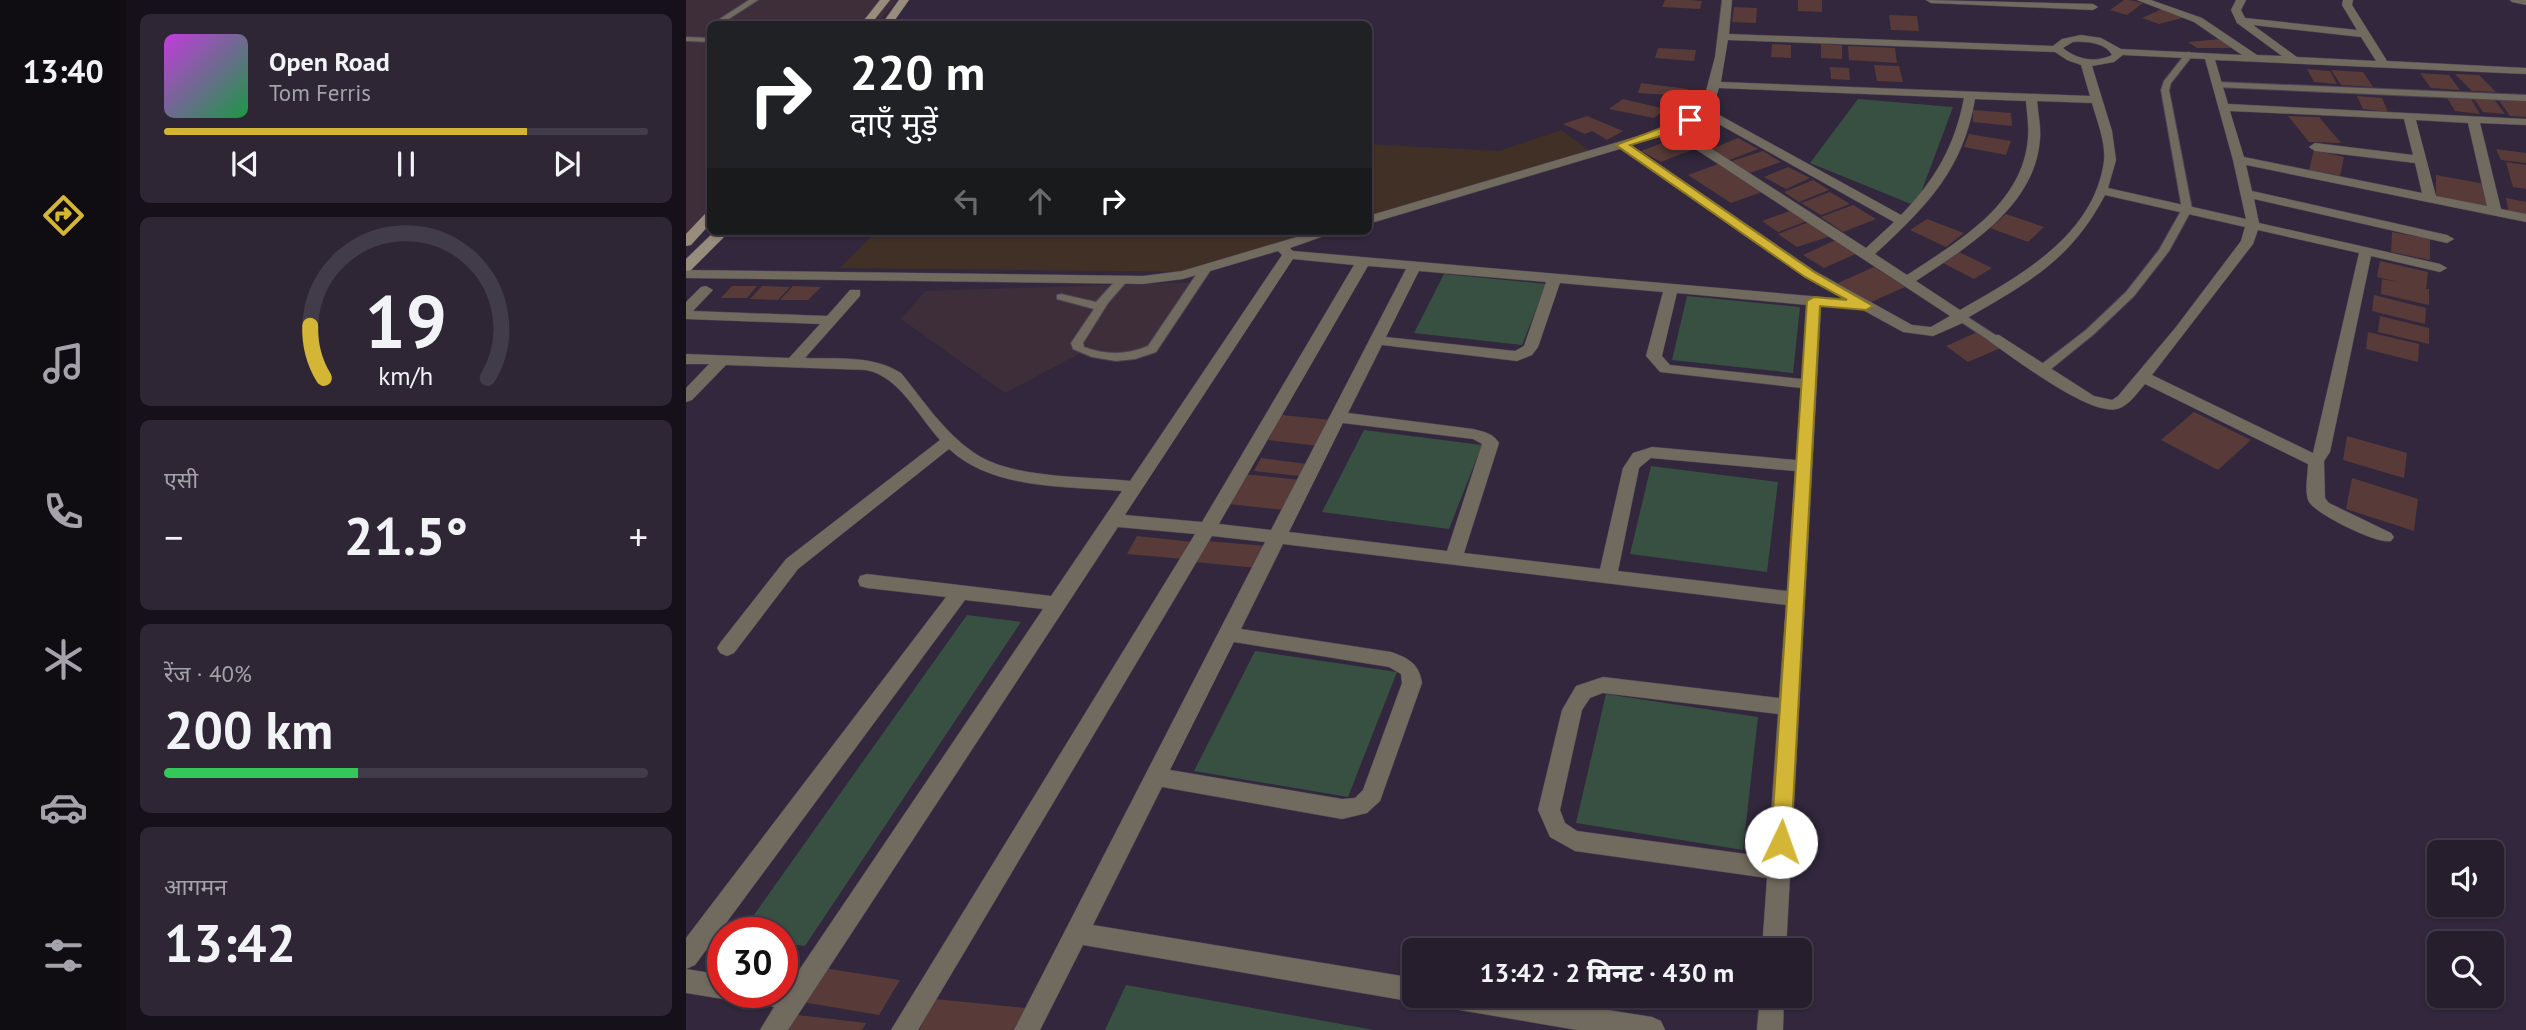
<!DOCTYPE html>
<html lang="hi">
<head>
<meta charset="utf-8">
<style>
	:root { --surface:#261d2d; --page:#2e2635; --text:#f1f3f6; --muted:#a4a2aa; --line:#423b49; --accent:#d3b635 }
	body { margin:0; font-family:"PT Sans","Noto Sans Devanagari",sans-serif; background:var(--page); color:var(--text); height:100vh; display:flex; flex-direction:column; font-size:26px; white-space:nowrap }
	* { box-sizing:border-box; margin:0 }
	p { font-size:23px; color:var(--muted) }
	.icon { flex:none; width:38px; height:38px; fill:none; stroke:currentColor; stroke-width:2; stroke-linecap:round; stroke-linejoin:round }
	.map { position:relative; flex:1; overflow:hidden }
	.side { display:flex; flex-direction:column; gap:14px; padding:14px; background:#151019; width:560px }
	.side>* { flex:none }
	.banner { position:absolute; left:21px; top:21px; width:665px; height:214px; border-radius:10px; box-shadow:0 2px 5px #0004,0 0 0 2px var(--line); background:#202124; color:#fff; overflow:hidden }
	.controls { position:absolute; left:1741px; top:840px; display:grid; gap:14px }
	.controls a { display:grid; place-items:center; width:77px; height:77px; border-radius:10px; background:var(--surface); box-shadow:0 2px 5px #0004,0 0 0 2px var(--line); font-size:35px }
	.speed { position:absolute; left:21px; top:917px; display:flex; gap:14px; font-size:35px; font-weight:700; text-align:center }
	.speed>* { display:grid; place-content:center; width:91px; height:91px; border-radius:50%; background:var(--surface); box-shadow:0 2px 5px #0004,0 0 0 2px var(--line); line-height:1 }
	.speed .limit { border:10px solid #d22; background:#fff; color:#111 }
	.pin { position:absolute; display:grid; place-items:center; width:60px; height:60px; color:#fff; margin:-30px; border-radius:14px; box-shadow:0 4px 10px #0006 }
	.me { position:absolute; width:77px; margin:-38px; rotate:3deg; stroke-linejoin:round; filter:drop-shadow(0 0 5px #0008) }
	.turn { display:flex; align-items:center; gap:24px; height:147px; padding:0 28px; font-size:32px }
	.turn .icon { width:91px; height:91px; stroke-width:2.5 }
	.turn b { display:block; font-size:49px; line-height:60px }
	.lanes { display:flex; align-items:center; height:66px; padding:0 28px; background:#0003; justify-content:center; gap:35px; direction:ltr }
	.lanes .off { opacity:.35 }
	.big { font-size:52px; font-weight:800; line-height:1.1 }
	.side .tile { flex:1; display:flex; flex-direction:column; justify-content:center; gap:10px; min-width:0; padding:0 24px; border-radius:10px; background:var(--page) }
	.side .dial { align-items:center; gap:0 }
	.dial svg { height:182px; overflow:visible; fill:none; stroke:var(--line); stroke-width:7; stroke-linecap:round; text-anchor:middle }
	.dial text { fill:var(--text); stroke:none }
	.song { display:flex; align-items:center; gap:21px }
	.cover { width:84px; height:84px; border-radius:10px; background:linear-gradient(135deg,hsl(290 70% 55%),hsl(140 70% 35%)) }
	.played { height:7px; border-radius:4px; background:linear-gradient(90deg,var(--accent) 75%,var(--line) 75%) }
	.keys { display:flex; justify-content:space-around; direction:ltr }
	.heat { display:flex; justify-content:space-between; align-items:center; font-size:38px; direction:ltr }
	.charge { height:10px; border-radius:5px; background:linear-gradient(90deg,#34c759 40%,var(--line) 0) }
	.trip { position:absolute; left:716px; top:938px; width:410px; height:70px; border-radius:10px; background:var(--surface); box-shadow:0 2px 5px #0004,0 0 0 2px var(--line); font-weight:800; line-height:70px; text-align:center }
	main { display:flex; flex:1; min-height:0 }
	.tab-bar { display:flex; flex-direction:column; width:126px; justify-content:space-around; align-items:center; background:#0f0c12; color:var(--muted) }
	.tab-bar .icon { width:49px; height:49px }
	.tab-bar .selected { color:var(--accent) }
	.tab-bar b { font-size:32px; color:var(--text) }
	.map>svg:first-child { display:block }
	.commercial { fill:#3e2e3a }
	.education { fill:#403025 }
	.green { fill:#375041 }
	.building { fill:#583b38 }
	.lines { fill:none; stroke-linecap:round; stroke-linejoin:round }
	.service-casing { stroke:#4d4256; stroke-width:2 }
	.minor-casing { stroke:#4d4256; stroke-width:1 }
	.secondary-casing { stroke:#4d4256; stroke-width:1 }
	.service { fill:#716a5f; fill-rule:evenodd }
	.minor { fill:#716a5f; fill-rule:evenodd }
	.secondary { fill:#988d7c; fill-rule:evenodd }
	.route { fill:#d3b635; stroke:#897622; stroke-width:2 }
</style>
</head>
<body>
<main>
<nav class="tab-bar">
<b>13:40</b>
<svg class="icon selected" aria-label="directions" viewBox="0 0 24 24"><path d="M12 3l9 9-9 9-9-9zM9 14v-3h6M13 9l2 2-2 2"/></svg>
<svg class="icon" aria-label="music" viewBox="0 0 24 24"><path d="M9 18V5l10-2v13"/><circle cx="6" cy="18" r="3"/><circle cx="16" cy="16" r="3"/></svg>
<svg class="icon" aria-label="phone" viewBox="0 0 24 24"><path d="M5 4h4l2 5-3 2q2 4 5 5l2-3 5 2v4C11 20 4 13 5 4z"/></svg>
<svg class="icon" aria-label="climate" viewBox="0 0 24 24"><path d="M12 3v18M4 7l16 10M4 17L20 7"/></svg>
<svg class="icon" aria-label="car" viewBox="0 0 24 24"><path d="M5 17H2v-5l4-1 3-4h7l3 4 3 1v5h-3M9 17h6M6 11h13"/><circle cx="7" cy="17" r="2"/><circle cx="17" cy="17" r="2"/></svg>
<svg class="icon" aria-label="filters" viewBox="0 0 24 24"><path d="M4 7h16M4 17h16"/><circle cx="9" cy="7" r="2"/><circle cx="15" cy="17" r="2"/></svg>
</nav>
<section class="side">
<div class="tile">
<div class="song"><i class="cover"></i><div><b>Open Road</b><p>Tom Ferris</p></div></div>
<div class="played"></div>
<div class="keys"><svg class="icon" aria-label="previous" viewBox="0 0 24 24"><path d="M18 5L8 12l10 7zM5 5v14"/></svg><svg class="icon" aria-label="pause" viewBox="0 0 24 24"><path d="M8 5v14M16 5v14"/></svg><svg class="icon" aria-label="next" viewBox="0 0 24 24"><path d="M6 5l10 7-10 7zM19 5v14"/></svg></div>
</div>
<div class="tile dial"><svg viewBox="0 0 100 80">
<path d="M14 69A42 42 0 1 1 86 69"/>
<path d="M14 69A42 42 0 0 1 8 46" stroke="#d3b635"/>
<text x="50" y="56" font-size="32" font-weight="700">19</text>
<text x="50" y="72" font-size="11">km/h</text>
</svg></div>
<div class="tile"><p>एसी</p>
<div class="heat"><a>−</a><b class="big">21.5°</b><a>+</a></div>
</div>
<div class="tile"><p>रेंज · 40%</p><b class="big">200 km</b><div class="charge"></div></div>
<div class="tile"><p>आगमन</p><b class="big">13:42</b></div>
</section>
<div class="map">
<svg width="1840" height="1030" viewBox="0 0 1840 1030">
	<rect width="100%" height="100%" fill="#32273c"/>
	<g class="commercial">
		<path d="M0 0H211L191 24H24V221L11 236H0Z"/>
		<path d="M517 282 466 356 400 350 319 393 215 319 239 291Z"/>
	</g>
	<g class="education">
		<path d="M875 130 911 156 683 223 682 144 813 151Z"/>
		<path d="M191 231H657L518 272 154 268Z"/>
	</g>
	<g class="green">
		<path d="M1172 99 1267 107 1230 206 1124 163Z"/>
		<path d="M758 274 860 284 836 345 728 333Z"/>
		<path d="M1001 296 1114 307 1107 373 986 360Z"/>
		<path d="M678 430 796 445 763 529 636 512Z"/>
		<path d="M965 466 1092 482 1081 572 944 554Z"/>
		<path d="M281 615 335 622 119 946 96 943V933H55Z"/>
		<path d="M569 651 711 672 662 797 508 771Z"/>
		<path d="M920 694 1072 717 1057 850 890 823Z"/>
		<path d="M440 985 688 1030H419Z"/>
	</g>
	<g class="building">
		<path d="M979 0H1004L1016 1 1014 9 976 7Z"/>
		<path d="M1112 0H1136V12L1112 11Z"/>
		<path d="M1438 0H1443L1457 3 1441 15 1424 10Z"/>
		<path d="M1048 7 1071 8 1070 23 1046 22Z"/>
		<path d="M1478 8 1500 17 1473 24 1456 18Z"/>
		<path d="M1203 15 1231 16 1233 31 1205 30Z"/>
		<path d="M1534 39 1545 48H1511L1502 42Z"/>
		<path d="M1086 44 1105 45V58L1085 57Z"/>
		<path d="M1135 44 1156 45V59L1135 58Z"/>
		<path d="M1162 46 1209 48 1211 63 1163 60Z"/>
		<path d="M972 48 1010 50 1008 61 969 58Z"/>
		<path d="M1188 65 1213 66 1217 82 1191 81Z"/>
		<path d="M1144 67 1163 68 1164 80 1145 79Z"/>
		<path d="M1621 69 1644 71 1651 84 1628 82Z"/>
		<path d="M1645 70 1677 72 1687 87 1655 85Z"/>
		<path d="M1734 73 1763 75 1774 90 1745 88Z"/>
		<path d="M1769 74 1793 75 1810 92 1786 91Z"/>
		<path d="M955 83 1002 89 1000 96 952 93Z"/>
		<path d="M1671 96 1696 98 1702 112 1677 109Z"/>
		<path d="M1760 96 1785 99 1794 114 1769 111Z"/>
		<path d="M1786 96 1807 98 1819 114 1797 112Z"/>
		<path d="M937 99 979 109 968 118 923 109Z"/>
		<path d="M1812 99 1840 101V117L1824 116Z"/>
		<path d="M1287 110 1325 113 1326 126 1287 122Z"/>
		<path d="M901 116 937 131 921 140 906 131 899 134 877 124Z"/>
		<path d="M1602 116 1633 117 1655 143 1623 142Z"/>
		<path d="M1283 134 1325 141 1320 155 1278 147Z"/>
		<path d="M989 138 1008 149 975 162 955 151Z"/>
		<path d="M1052 138 1072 149 1041 161 1025 149Z"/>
		<path d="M1810 149 1840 153V163L1815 160Z"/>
		<path d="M1628 150 1658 157 1654 176 1623 170Z"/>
		<path d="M1077 151 1095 162 1061 174 1043 162Z"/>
		<path d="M1820 162 1840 165V189L1827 187Z"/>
		<path d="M1032 164 1076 192 1045 203 1002 175Z"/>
		<path d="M1102 167 1124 178 1100 189 1078 177Z"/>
		<path d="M1750 175 1799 184 1801 207 1750 197Z"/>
		<path d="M1127 180 1143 190 1113 202 1098 192Z"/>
		<path d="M1144 192 1164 204 1135 215 1115 203Z"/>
		<path d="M1820 198 1840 202V216L1823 213Z"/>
		<path d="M1167 205 1190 219 1157 232 1135 217Z"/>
		<path d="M1104 211 1121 221 1092 232 1076 221Z"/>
		<path d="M1320 214 1358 227 1342 242 1304 228Z"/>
		<path d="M1241 219 1278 233 1260 247 1224 230Z"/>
		<path d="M1123 222 1145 236 1111 247 1092 234Z"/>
		<path d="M1706 232 1744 239V260L1705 252Z"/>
		<path d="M1152 239 1174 252 1138 268 1117 255Z"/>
		<path d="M1273 252 1306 268 1288 279 1255 262Z"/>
		<path d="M1694 261 1742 272 1740 289H1743V305L1695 294 1696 279 1717 283 1691 277Z"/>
		<path d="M1188 267 1219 287 1183 303 1152 283Z"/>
		<path d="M46 286H71L61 298H35Z"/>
		<path d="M76 286 104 287 92 300 64 299Z"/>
		<path d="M107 286 135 287 122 300H94Z"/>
		<path d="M1688 295 1740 308 1739 324 1686 311Z"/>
		<path d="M1694 316 1743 328V344L1692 332Z"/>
		<path d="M1294 331 1317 347 1282 362 1260 346Z"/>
		<path d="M1682 332 1733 344 1732 362 1680 349Z"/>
		<path d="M1508 412 1565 440 1532 470 1475 440Z"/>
		<path d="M596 415 645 420 632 446 582 440Z"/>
		<path d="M1661 436 1721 453 1718 478 1657 460Z"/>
		<path d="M575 458 621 464 614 476 568 471Z"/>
		<path d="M558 474 615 480 599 510 542 504Z"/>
		<path d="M1666 478 1732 499 1728 531 1660 509Z"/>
		<path d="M451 536 507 542 498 559 441 554Z"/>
		<path d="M520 541 581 546 571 568 509 562Z"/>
		<path d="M138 968 214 980 193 1015 116 1002Z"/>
		<path d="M249 999 340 1008 330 1030H233Z"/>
		<path d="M103 1014 180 1023 176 1030H94Z"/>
	</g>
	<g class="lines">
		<g class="service-casing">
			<g id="service">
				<path d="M63 0H72L35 24H26Z"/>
				<path d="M0 37 24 38V42L0 41Z"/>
				<path d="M1503 52 1507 55 1485 83 1483 90 1506 209 1483 251 1448 296 1408 334 1360 373H1352L1350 370 1352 367 1400 330 1440 292 1473 250 1496 209 1475 90 1478 81 1500 53Z"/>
				<path d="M1532 82 1840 95V101L1529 87V83Z"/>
				<path d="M520 265 526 268 470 352 449 359 430 361 406 357 387 349 385 343 408 309 371 299V295L375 294 410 302 432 278H440L442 280 422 303 397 343 398 347C419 355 441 355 462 346L516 266Z"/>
				<path d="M1276 315 1280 316 1314 338 1308 342 1304 341 1272 320V316Z"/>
			</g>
		</g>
		<g class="minor-casing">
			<g id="minor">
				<path d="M1036 0H1046L1043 34 1367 46 1376 39 1395 35 1415 38 1435 49 1556 55 1508 22 1451 0H1465L1516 18 1571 55 1596 56 1551 23 1545 10 1550 0H1560L1555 10 1559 18 1671 30 1656 5 1657 0H1667L1666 5 1701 61 1840 68V74L1529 60 1542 104 1840 119V125L1794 123 1815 209 1840 214V222L1560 165 1566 191 1761 235 1768 239 1761 243 1568 199 1573 223 1754 264 1761 268 1754 272 1685 256 1644 452 1638 461 1639 498 1643 503 1705 533 1708 537 1705 541C1692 545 1630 514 1623 502 1618 493 1622 474 1622 464L1459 384C1451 393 1443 406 1431 409 1403 416 1328 358 1303 341L1301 338 1303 335H1313L1408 396 1426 400 1432 396 1490 327 1555 241 1559 227 1419 195C1385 260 1343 282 1283 317L1281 321 1247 336 1217 332 1175 309 1135 306 1100 950H1076L1081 878 889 851 864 837 852 810 876 710 890 686 917 677 1093 698 1100 605 597 544 555 629 705 652C722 658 733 663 736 683L694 801 681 813 656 819 476 787 407 925 728 978V996H738L737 999 728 1002 397 945 354 1030H328L579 542 526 536 232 1030H205L509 534 432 527 102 1030H74L88 1007 64 1001 61 992H96V984L103 985 357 609 279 600 9 965 0 969V938L260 597 181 588 174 586 172 581 174 576 181 574 365 596 436 491C380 486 307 490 263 449L112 569 48 653 41 656 34 653 31 648 34 643 100 559 254 440C232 416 213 376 180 370L40 365 6 400 0 402V388L23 364H0V354L103 358 134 324 0 319V302L15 287 20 286 27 290 7 311 141 316 164 290H174V296L119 358C151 359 187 355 215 373 237 400 258 432 287 452 324 479 398 476 444 481L596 255 592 251 497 279 457 284 0 278V270L457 276 496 271 631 231H652L604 248 607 251 1159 299 1119 277 934 149 682 224V216L983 127 1015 110 1029 57ZM1567 25 1675 37 1690 61 1611 57ZM1042 40 1369 52 1381 60 1395 65 1404 96 1035 82ZM1387 42C1401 41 1420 43 1426 55 1409 63 1392 60 1377 48ZM1437 55 1519 59 1547 160 1560 219 1422 188 1430 160 1426 131 1406 66 1428 62ZM1033 88 1278 98C1269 146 1249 180 1215 215L1026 111ZM1289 99 1340 101C1341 113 1343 126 1342 138 1337 205 1271 242 1221 275L1189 254C1241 206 1277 170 1289 99ZM1351 101 1406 103C1411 121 1420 143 1418 161 1408 236 1332 277 1274 310L1230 281C1281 247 1349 207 1354 139 1355 126 1352 113 1351 101ZM1544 111 1718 119 1727 155 1629 143 1623 147 1629 151 1729 163 1736 193 1558 157ZM1020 117 1208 222 1180 248 995 129ZM1730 120 1782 123 1801 206 1750 196ZM985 133 1264 316 1245 327 1226 325 1129 271 945 145ZM1572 230 1673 253 1627 453 1466 375 1567 244ZM607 259 668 265 516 522 439 515ZM682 266 720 269 585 530 533 524ZM733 271 860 282 838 346 829 351 700 337ZM874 283 977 292 960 356 974 372 1115 388 1110 460 966 447 947 453 937 468 914 569 778 553 813 443C807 433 798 432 787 429L662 413 696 345 831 361 846 355 852 347ZM991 293 1121 305 1116 379 984 365 976 356ZM657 423 787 439 796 444 761 551 603 532ZM965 458 1109 471 1101 591 932 571 953 468ZM548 642 703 667 715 674 716 683 677 790 669 798 656 799 484 770ZM917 693 1092 714 1082 857 891 831 879 823 874 810 896 710 904 698Z"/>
				<path d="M1240 0 1407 4 1412 7 1407 10 1245 3Z"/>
				<path d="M1824 0H1840V5L1826 2Z"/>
				<path d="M0 969 37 975V992H47L46 996 37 999 0 993Z"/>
				<path d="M750 996H835L966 1017 975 1021 979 1030H891L762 1008 753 1005Z"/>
				<path d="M1074 996H1098L1097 1030H1071Z"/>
			</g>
		</g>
		<g class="secondary-casing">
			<g id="secondary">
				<path d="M194 0H204L185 24H175Z"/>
				<path d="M213 0H223L206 24H196Z"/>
				<path d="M24 213V224L5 245 0 246V234L19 214Z"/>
				<path d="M29 231H44L5 270 0 271V259Z"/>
			</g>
		</g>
		<use href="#service" class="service"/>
		<use href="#minor" class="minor"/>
		<use href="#secondary" class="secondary"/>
	</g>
	<path class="route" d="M1004 117 1009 120 1008 123 991 131 944 145 1128 272 1187 306 1180 310 1134 306 1105 842 1102 849 1095 851 1088 849 1085 842 1121 301 1128 297 1161 300 1119 277 930 145Z"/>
</svg>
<div class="controls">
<a><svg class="icon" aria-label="sound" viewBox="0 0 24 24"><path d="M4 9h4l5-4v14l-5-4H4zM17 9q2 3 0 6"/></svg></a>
<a><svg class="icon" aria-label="search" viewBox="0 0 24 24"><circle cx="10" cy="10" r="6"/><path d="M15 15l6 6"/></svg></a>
</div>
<div class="speed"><div class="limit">30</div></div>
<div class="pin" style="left:1004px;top:120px;background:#d93025"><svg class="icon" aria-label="arrive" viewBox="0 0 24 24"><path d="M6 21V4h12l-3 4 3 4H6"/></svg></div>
<svg class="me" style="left:1095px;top:842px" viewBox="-20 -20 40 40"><circle r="19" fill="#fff"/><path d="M0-13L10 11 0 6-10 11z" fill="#d3b635"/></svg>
<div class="trip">13:42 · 2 मिनट · 430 m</div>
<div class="banner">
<div class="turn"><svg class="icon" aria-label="right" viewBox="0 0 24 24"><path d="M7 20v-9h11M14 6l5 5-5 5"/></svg><div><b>220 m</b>दाएँ मुड़ें</div></div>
<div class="lanes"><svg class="icon off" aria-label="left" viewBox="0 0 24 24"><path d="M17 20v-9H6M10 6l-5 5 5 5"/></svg><svg class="icon off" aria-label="ahead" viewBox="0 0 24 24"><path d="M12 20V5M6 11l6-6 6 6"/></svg><svg class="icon" aria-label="right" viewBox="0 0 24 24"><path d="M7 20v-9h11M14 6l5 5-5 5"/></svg></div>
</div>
</div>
</main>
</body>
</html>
